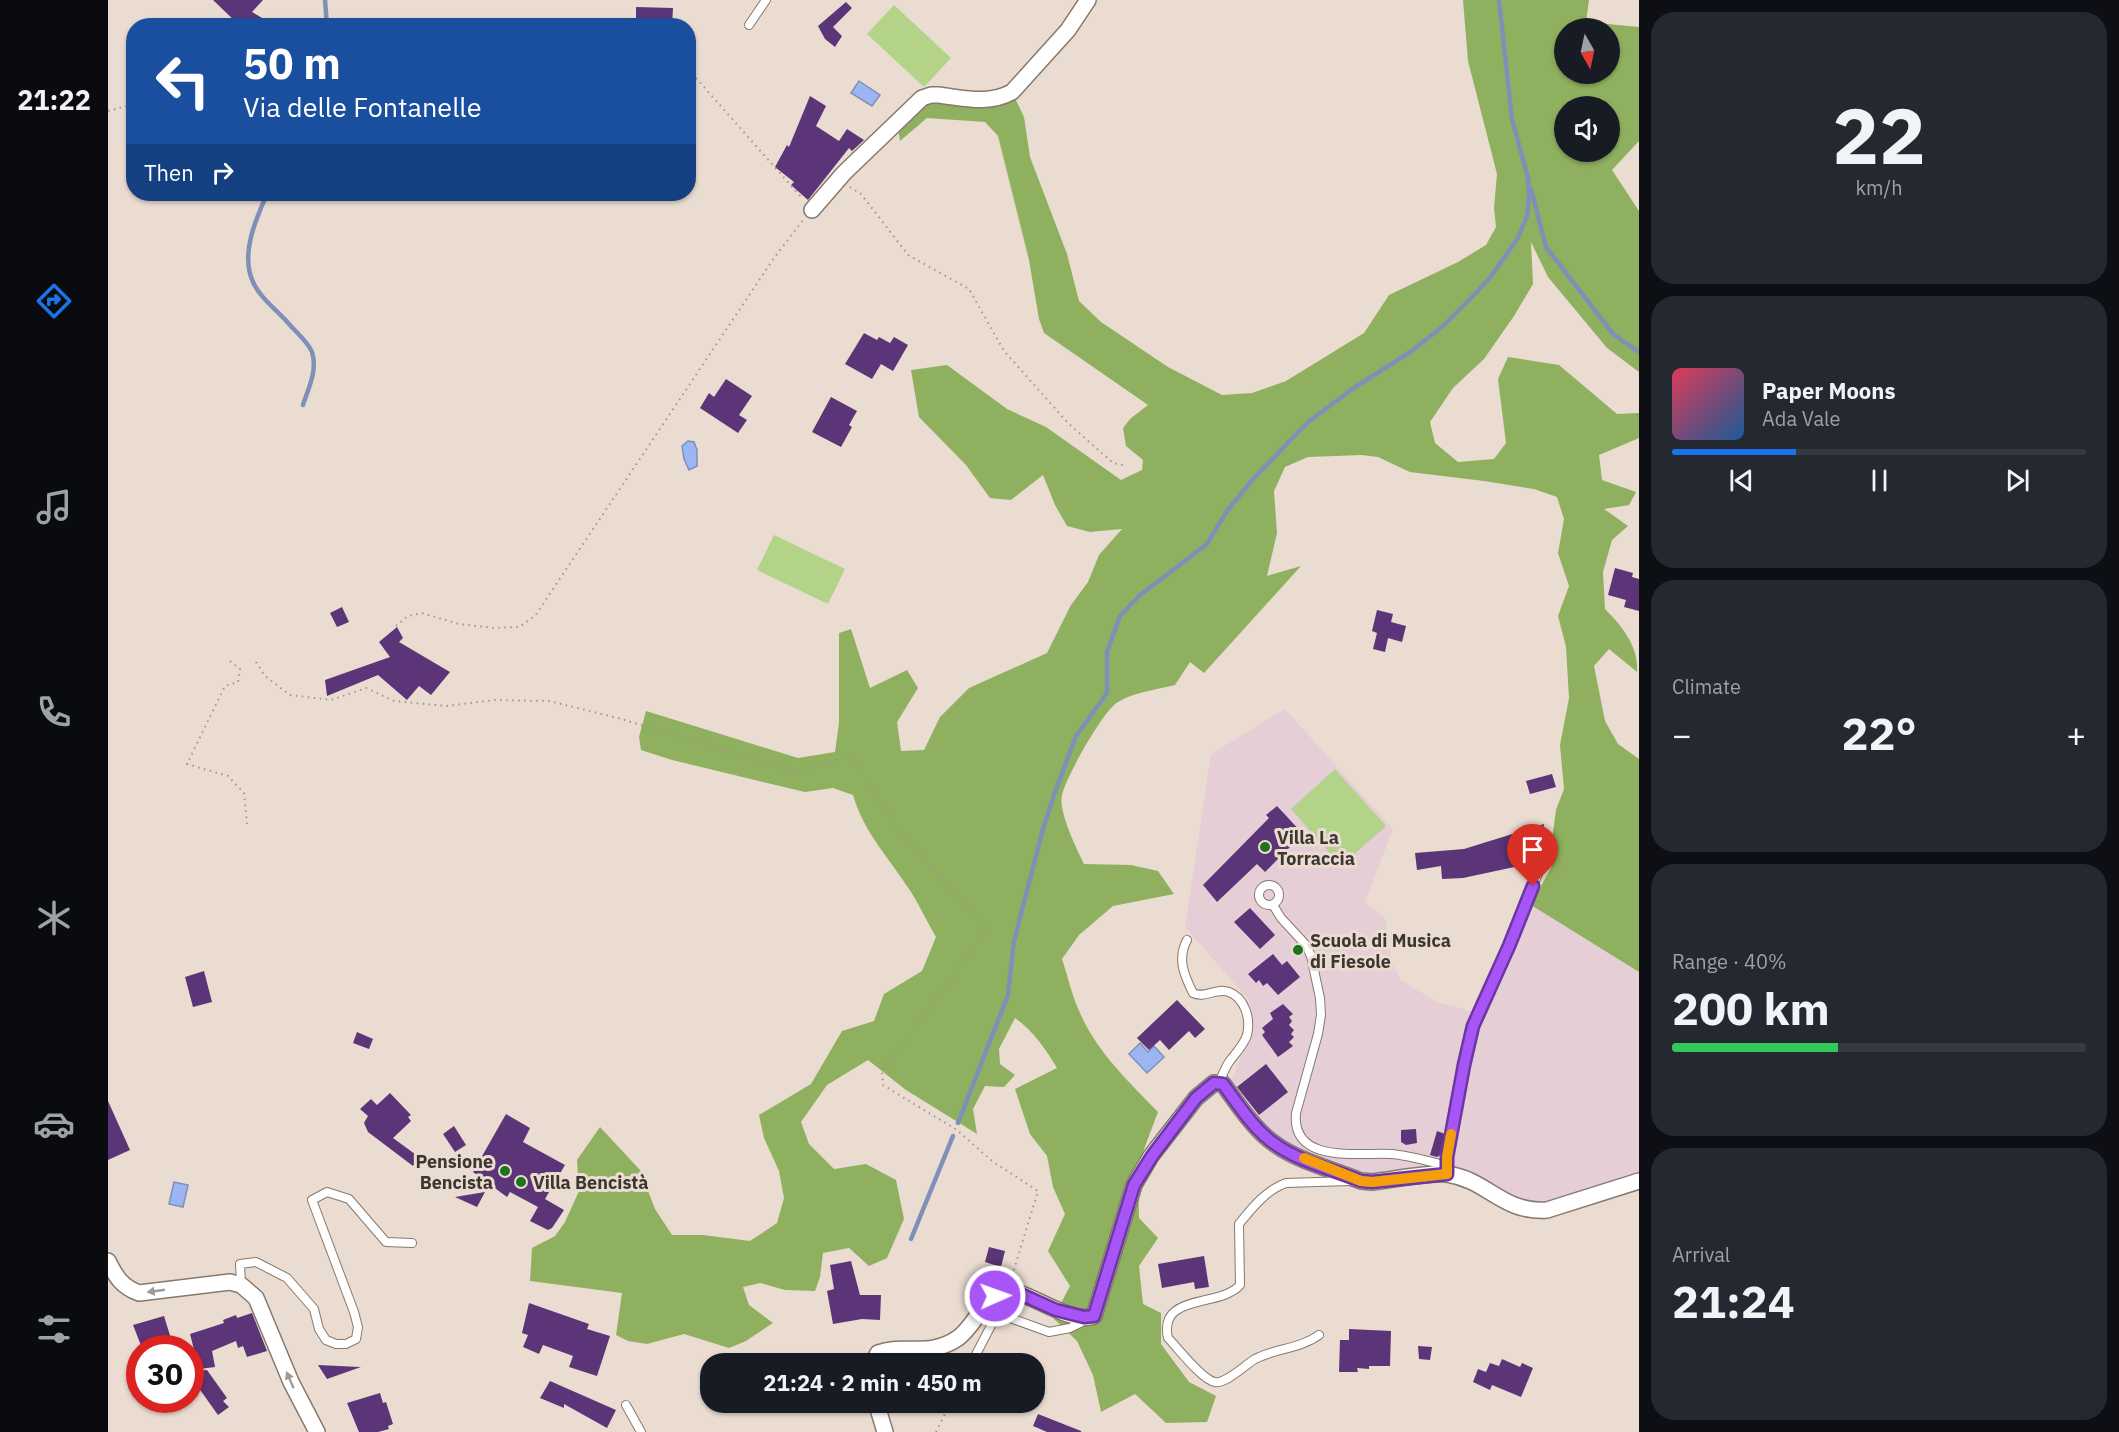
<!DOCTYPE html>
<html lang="en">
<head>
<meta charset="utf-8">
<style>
	:root { --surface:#171b24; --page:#242831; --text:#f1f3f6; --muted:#9ea1a6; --line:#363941; --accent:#1a73e8 }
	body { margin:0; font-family:"IBM Plex Sans",sans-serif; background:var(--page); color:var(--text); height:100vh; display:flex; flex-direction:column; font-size:22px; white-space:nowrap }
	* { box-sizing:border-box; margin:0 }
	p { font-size:20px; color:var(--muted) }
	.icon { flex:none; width:33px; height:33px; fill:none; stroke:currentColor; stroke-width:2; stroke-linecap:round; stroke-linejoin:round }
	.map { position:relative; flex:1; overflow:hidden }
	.drawer { display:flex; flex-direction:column; gap:12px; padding:12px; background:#0d0f14; width:480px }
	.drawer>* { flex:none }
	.banner { position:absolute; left:18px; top:18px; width:570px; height:183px; border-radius:24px; box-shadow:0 2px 4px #0004; background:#1a4fa0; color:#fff; overflow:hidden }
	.needle { width:39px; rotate:171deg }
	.buttons { position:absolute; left:1446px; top:18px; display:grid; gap:12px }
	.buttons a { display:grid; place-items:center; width:66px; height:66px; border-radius:50%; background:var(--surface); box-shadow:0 2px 4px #0004; font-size:30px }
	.speed { position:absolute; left:18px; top:1335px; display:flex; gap:12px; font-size:30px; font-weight:700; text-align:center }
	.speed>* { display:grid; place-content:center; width:78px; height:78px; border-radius:50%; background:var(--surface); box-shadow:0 2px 4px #0004; line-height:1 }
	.speed .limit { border:9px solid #d22; background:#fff; color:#111 }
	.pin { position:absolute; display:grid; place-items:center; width:51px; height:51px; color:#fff; margin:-62px -26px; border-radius:50% 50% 50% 0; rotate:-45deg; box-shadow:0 0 6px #0007 }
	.pin .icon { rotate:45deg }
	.me { position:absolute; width:66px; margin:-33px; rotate:88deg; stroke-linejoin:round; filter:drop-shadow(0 0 4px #0008) }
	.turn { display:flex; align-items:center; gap:21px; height:126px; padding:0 18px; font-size:27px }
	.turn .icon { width:78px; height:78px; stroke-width:2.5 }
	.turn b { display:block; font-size:42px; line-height:51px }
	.then { display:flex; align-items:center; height:57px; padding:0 18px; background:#0003; gap:12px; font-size:22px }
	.big { font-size:45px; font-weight:700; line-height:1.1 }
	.drawer .card { flex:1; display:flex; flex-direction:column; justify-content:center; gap:9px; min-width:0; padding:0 21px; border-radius:24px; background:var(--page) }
	.drawer .dial { align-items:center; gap:0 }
	.dial b { font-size:78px; line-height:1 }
	.song { display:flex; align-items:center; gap:18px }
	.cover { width:72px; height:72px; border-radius:9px; background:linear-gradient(135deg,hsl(350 70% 55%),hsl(210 70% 35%)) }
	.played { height:6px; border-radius:3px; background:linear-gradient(90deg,var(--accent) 30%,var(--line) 30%) }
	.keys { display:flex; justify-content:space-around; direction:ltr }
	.heat { display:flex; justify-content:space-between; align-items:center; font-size:33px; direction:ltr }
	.charge { height:9px; border-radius:4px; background:linear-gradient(90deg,#34c759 40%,var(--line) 0) }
	.trip { position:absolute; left:592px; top:1353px; width:345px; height:60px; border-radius:24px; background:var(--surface); box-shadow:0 2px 4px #0004; font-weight:700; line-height:60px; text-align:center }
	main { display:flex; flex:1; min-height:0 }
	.menu { display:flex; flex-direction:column; width:108px; justify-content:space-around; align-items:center; background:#090b0e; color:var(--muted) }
	.menu .icon { width:42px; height:42px }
	.menu .on { color:var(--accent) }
	.menu b { font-size:27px; color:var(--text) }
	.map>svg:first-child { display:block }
	.education { fill:#e6ced7 }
	.green { fill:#b3d389 }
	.forest { fill:#8fb05f; fill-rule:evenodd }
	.water { fill:#9bb6f2; stroke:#7e90b8; stroke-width:1.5 }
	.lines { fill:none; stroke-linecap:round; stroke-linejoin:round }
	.stream { stroke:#7e90b8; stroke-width:4.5 }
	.building { fill:#5b3577 }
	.lane-casing { stroke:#86796e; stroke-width:10 }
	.street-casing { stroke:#86796e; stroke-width:18 }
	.path { stroke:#a1968e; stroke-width:2; stroke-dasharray:1.5 4.5; stroke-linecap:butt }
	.lane { stroke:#fff; stroke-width:8 }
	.street { stroke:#fff; stroke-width:15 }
	.oneway { fill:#9e9a98 }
	.route-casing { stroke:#6d37a1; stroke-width:15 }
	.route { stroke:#a855f7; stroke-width:10 }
	.slow { stroke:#f59e0b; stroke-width:10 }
	.poi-dot { fill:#1e731d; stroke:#ebdcd1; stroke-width:2 }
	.labels { text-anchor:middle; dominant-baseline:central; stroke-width:6; stroke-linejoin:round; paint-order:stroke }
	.poi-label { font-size:18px; font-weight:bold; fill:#3c3631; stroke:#ebdcd1; text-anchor:start }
</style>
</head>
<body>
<main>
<nav class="menu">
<b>21:22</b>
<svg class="icon on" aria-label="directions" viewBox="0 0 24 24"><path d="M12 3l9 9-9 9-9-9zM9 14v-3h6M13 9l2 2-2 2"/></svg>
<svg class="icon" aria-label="music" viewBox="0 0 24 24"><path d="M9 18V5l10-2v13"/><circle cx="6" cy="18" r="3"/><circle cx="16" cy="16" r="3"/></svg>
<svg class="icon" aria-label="phone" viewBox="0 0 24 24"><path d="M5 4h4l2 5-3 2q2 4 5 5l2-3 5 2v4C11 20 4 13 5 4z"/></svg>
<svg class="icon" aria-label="climate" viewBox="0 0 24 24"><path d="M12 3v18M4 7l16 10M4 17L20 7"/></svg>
<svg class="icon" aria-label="car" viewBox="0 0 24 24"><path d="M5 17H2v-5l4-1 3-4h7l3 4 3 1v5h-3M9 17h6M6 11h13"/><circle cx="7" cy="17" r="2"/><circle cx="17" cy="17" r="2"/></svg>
<svg class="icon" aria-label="filters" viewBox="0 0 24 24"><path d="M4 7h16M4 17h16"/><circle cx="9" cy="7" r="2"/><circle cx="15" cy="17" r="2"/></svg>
</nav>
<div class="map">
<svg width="1531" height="1432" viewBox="0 0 1531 1432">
	<rect width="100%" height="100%" fill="#ebdcd1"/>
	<g class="education">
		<path d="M1177 709 1285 829 1257 902 1277 918 1284 962 1293 980 1329 1002 1366 1012 1346 1087 1335 1170 1254 1176 1190 1153 1167 1139 1121 1086 1143 1034 1144 1014 1141 1000 1077 927 1103 754Z"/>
		<path d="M1423 905 1531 972V1177L1429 1208 1352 1174 1345 1162 1367 1032Z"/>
	</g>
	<g class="green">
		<path d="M786 5 843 58 816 87 759 34Z"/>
		<path d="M666 535 737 569 720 604 649 570Z"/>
		<path d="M1227 769 1278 826 1233 866 1183 809Z"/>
	</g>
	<path class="forest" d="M1355 0H1481L1478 22 1531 27V141L1504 170 1531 211V372L1499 348 1440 277 1423 242 1425 284 1406 316 1376 359 1345 388 1322 422 1327 443 1350 462 1386 459 1398 443 1390 379 1400 357 1451 365 1509 414 1531 413V438L1491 455 1494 480 1528 492 1521 505 1496 509 1520 526 1504 540 1495 572 1497 609C1513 625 1531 646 1529 672L1501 649 1486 666 1497 721 1510 744 1531 759V972L1423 905 1446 862 1444 840 1448 810 1456 789 1452 745 1461 698 1458 647 1450 616 1461 586 1450 553 1456 519 1449 497 1426 489 1376 481 1302 472 1270 457 1254 455 1200 457 1177 467 1166 491 1169 533 1159 576 1193 566 1096 673 1082 662 1067 685C1047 690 1027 692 1010 702 996 709 957 779 954 795 950 812 969 849 976 864L1023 865 1050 871 1066 894 1005 906 971 935 954 959C960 977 964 996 972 1013 989 1052 1021 1082 1050 1112L1030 1165 1031 1218 1050 1238 1031 1266 1035 1304 1053 1313V1344L1081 1382 1108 1396 1099 1422 1058 1423 1027 1394 993 1412 985 1375 969 1341 945 1318 962 1286 940 1251 957 1214 945 1187 939 1156 922 1134 907 1089 949 1068C938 1049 925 1031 907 1018L891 1049 892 1064 907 1075 896 1087 877 1086 865 1109 869 1134 798 1090 760 1060 719 1085 693 1122 701 1144 726 1169 758 1164 788 1180 796 1219 779 1258 761 1266 741 1248 715 1253 712 1277 707 1291 677 1290 652 1283 635 1287 641 1305 665 1323 638 1341 621 1348 576 1334 539 1344 520 1341 508 1335 514 1293 422 1281 424 1248 447 1236 457 1222 471 1191 469 1160 492 1127 532 1170 547 1209 564 1235H595L642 1241 669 1223 676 1198 671 1171 656 1138 651 1115 703 1084 734 1031 766 1021 776 994 814 971 828 937C819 922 812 906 803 892 782 859 756 833 745 795L725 788 697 792 564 760 533 750 531 737 538 711 690 758 727 752 731 723V633L743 629 762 688 799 670 810 688 789 722 793 751 816 750 832 717 861 688 939 653 963 605 980 582 991 555 1014 529 982 532 959 526 947 505 935 475 903 500 882 498 858 465 811 417 803 370 839 365 899 409 938 427 1013 480 1034 470 1035 460 1018 446 1015 428 1022 419 1040 405 936 333 931 319 921 260 890 136 877 122 819 118 792 141 789 122 814 98 904 92 916 117 922 157 959 254 971 301 993 322 1060 367 1114 395 1144 393 1178 381 1256 333 1281 295 1350 262 1378 245 1388 227 1386 208 1389 174 1360 61ZM1456 28H1502V74H1456ZM1456 106H1502V152H1456Z"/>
	<g class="water">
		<path d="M751 81 772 95 764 106 743 93Z"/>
		<path d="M580 441 586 442 589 450V466L581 470 576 459 574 446Z"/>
		<path d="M1032 1043 1040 1052 1046 1046 1056 1057 1039 1073 1021 1054Z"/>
		<path d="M66 1182 80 1185 75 1207 61 1204Z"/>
	</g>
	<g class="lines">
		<g class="stream">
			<path d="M217 0 219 26"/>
			<path d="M1391 0 1404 119 1420 178"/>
			<path d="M1423 189 1438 247 1506 335 1531 352"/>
			<path d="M159 194C148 219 132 254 145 282 152 298 169 310 181 324 188 332 200 342 204 352 210 370 200 389 195 405"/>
			<path d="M850 1123 900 995 906 941 935 829 947 792 968 736 999 693V652L1012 616 1032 595 1099 544 1119 511 1145 479 1200 422 1243 390 1305 350 1334 327 1363 298 1381 279 1410 238 1419 216 1421 197 1420 177"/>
			<path d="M803 1239 845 1136"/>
		</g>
	</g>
	<g class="building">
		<path d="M105 0H155L144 12 168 26H132Z"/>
		<path d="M738 2 744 8 725 27 734 36 727 47 717 39 710 26Z"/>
		<path d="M528 7 565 8 564 26H528Z"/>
		<path d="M702 96 718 106 708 126 731 141 739 129 756 140 744 151 741 148 700 200 683 185 686 182 667 167 679 145 681 147Z"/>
		<path d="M756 333 769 340 771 337 782 343 786 337 800 345 785 371 773 364 764 379 737 364Z"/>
		<path d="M618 379 644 396 631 415 639 420 630 433 592 408 601 393 606 397Z"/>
		<path d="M723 397 749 411 741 425 744 427 733 447 704 432Z"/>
		<path d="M1507 568 1525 573 1524 577 1531 579V611L1516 607 1518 600 1500 595Z"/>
		<path d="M234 607 241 622 229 627 222 613Z"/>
		<path d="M1269 610 1285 614 1283 622 1298 626 1294 642 1280 638 1277 652 1265 649 1269 633 1264 631Z"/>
		<path d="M289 627 295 638 291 642 342 672 323 695 311 686 299 700 270 675 219 696 217 680 282 657 271 642Z"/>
		<path d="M1444 774 1448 787 1422 794 1418 781Z"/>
		<path d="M1169 806 1195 834 1157 872 1149 864 1109 902 1095 885 1161 818 1158 815Z"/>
		<path d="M1436 824 1429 862 1355 878 1334 879 1333 866 1309 870 1307 853 1356 849Z"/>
		<path d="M1142 908 1167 935 1152 949 1126 922Z"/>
		<path d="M1165 954 1174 965 1179 961 1192 977 1170 995 1159 983 1155 986 1151 980 1148 983 1140 974Z"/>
		<path d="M96 971 104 1002 85 1007 77 977Z"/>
		<path d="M1069 1000 1097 1029 1087 1038 1081 1031 1061 1050 1052 1040 1041 1050 1029 1038Z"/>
		<path d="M1175 1004 1185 1014 1181 1017 1184 1021 1181 1025 1186 1030 1183 1034 1186 1037 1181 1042 1185 1046 1170 1057 1154 1035 1157 1032 1154 1028 1165 1019 1162 1013Z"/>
		<path d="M249 1032 265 1039 261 1049 245 1043Z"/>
		<path d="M1158 1064 1180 1092 1151 1115 1129 1087Z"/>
		<path d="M282 1093 303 1115 300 1117 303 1121 285 1138 311 1157 305 1166 260 1132 256 1123 260 1116 252 1109 263 1099 269 1105Z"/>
		<path d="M0 1101 22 1150 0 1160Z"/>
		<path d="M398 1114 422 1128 415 1142 457 1165 437 1199 456 1210 444 1228 440 1230 422 1221 430 1207 402 1192 399 1197 365 1172Z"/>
		<path d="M346 1126 358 1145 347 1152 335 1134Z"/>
		<path d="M1308 1129 1309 1143 1298 1145 1293 1142V1130Z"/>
		<path d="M1329 1131 1337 1134 1334 1154 1329 1157 1322 1155Z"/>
		<path d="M377 1192 369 1207 347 1197Z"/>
		<path d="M881 1247 897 1251 893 1267 877 1262Z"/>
		<path d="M1096 1256 1101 1287 1087 1289 1086 1282 1054 1288 1050 1264Z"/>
		<path d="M743 1261 752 1295H773L772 1320 754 1319 725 1324 719 1291 726 1289 722 1265Z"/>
		<path d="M421 1303 481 1324 479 1329 502 1336 489 1376 461 1367 465 1356 435 1345 431 1354 415 1347 420 1335 414 1333Z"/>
		<path d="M144 1313 159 1351 139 1357 135 1346 130 1348 128 1341 104 1351 107 1367 91 1369 82 1334 116 1323 115 1320 128 1315 129 1318Z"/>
		<path d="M56 1316 64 1342 44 1348H34L25 1325Z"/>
		<path d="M1241 1329 1283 1331 1282 1366H1261V1369L1249 1368 1250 1372H1231L1232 1340H1241Z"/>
		<path d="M1310 1346 1324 1347 1322 1360 1311 1359Z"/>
		<path d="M1394 1359 1412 1367 1414 1363 1425 1368 1413 1397 1384 1385 1382 1390 1365 1382 1370 1369 1378 1372 1382 1363 1391 1366Z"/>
		<path d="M210 1365 252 1367H253L219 1379Z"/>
		<path d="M99 1370 119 1398 115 1401 121 1407 110 1415 85 1380V1371Z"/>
		<path d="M442 1381 508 1410 499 1428 456 1404V1408L432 1398Z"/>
		<path d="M272 1393 275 1403 278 1402 285 1424 280 1426 281 1429 270 1432H251L239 1403Z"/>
		<path d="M930 1414 973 1431V1432H939L925 1426Z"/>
	</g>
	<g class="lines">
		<g class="lane-casing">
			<g id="lane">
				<path d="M641 25 658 0"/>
				<circle cx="1161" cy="895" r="10"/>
				<path d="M1165 905 1173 918 1198 945 1203 956 1212 998 1213 1015 1210 1034 1188 1113C1183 1165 1252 1152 1284 1154 1303 1156 1321 1161 1339 1166"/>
				<path d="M1079 940C1069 959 1076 975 1085 993 1097 999 1108 987 1121 992 1137 998 1143 1019 1139 1035 1136 1045 1127 1054 1121 1062 1117 1068 1114 1076 1111 1083"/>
				<path d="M1339 1170V1157L1356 1065 1365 1026 1401 946 1433 866"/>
				<path d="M133 1285 132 1264 148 1262 179 1278 206 1309 211 1329 218 1340 228 1344H238L248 1339 250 1327 246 1312 204 1200 219 1192 241 1199 278 1242 304 1243"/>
				<path d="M1211 1335C1192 1349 1168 1348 1147 1359 1137 1365 1118 1384 1107 1382 1094 1380 1070 1348 1060 1338 1050 1293 1112 1308 1132 1285L1131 1224C1144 1208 1158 1190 1178 1183L1242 1181"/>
				<path d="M863 1364 888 1316 891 1314 941 1332 962 1328 978 1320"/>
				<path d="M518 1405 533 1432"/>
			</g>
		</g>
		<g class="street-casing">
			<g id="street">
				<path d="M704 210 736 173 814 98 823 95H830C856 98 880 105 904 92L960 30 980 0"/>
				<path d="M0 1261C8 1277 14 1287 31 1293L122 1282 133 1285 148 1298 183 1382 209 1432"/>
				<path d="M764 1364 770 1353C797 1343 821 1358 850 1338 866 1327 879 1293 898 1291 919 1289 961 1325 986 1316L1026 1185 1043 1156 1088 1098 1106 1083 1115 1084C1130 1104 1146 1130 1167 1144 1190 1161 1226 1170 1253 1181L1264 1182C1284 1180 1322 1172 1339 1174 1380 1180 1394 1213 1439 1210L1531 1181"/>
				<path d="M768 1402 777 1432"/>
			</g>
		</g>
		<g class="path">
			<path d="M580 69 694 198"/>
			<path d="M0 111 26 104"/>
			<path d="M742 187 753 194 800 255 861 289 896 351 960 423 1005 463 1018 466"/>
			<path d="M288 626 300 616 314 613 351 624 386 628 411 627 427 616 666 258 695 220"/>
			<path d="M122 661 132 669 130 682 117 686 79 764 120 776 136 793 139 824"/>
			<path d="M148 662 157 676 182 695 223 700 258 688 286 701 338 706 387 700 441 701 510 718 687 772 743 756 787 826 879 930 774 1072 775 1085 849 1130 884 1161 930 1191 904 1276"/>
			<path d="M828 1432 843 1402"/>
		</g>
		<use href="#lane" class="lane"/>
		<use href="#street" class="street"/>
	</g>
	<defs><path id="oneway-solid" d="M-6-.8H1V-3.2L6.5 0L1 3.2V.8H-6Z" transform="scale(1.5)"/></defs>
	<g class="oneway">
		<use href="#oneway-solid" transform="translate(48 1291) rotate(172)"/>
		<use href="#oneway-solid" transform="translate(182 1380) rotate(-114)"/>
	</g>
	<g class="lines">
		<g class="route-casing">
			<path id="route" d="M887 1296 894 1292 906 1291 948 1310 976 1317 986 1316 1026 1185 1044 1156 1088 1098 1106 1083 1115 1084C1130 1104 1146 1130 1167 1144 1190 1161 1226 1170 1253 1181L1264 1182 1339 1174V1157L1356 1065 1365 1026 1401 946 1425 886"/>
		</g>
		<use href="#route" class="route"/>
		<path class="slow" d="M1196 1158 1253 1181 1264 1182 1339 1174V1157L1343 1134"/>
	</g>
	<g class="poi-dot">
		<circle cx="1157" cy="847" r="6"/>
		<circle cx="1190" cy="950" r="6"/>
		<circle cx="397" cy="1171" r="6"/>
		<circle cx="413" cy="1182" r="6"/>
	</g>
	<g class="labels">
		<g class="poi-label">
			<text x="1169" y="837">Villa La<tspan x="1169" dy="21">Torraccia</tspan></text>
			<text x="1202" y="940">Scuola di Musica<tspan x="1202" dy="21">di Fiesole</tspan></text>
			<text x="385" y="1161" text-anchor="end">Pensione<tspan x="385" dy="21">Bencista</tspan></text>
			<text x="425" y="1182">Villa Bencistà</text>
		</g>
	</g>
</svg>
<div class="buttons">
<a><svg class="needle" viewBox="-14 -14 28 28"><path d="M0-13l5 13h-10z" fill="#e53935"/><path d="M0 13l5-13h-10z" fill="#9ea1a6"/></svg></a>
<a><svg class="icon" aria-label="sound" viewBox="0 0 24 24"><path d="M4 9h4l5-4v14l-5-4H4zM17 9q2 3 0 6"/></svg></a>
</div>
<div class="speed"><div class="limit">30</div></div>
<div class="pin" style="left:1425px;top:886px;background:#d93025"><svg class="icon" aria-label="arrive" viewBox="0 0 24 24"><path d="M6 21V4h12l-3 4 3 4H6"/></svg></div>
<svg class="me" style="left:887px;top:1296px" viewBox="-20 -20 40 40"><circle r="17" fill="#a855f7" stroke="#fff" stroke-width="3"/><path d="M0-11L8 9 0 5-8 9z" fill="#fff"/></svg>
<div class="trip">21:24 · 2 min · 450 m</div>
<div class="banner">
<div class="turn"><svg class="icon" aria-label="left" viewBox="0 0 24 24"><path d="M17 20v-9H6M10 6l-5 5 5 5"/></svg><div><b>50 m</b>Via delle Fontanelle</div></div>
<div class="then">Then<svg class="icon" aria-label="right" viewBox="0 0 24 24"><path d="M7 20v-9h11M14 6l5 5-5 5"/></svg></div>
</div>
</div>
<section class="drawer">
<div class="card dial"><b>22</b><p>km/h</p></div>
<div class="card">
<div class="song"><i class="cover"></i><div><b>Paper Moons</b><p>Ada Vale</p></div></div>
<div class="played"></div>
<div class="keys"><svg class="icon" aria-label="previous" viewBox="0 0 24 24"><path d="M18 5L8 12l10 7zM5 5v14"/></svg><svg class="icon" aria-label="pause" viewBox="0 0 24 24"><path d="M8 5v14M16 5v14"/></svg><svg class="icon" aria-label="next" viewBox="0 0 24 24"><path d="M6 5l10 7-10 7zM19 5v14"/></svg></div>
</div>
<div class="card"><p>Climate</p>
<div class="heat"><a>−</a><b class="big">22°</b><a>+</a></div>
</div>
<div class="card"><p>Range · 40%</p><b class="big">200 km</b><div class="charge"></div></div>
<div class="card"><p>Arrival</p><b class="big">21:24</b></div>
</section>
</main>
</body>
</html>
